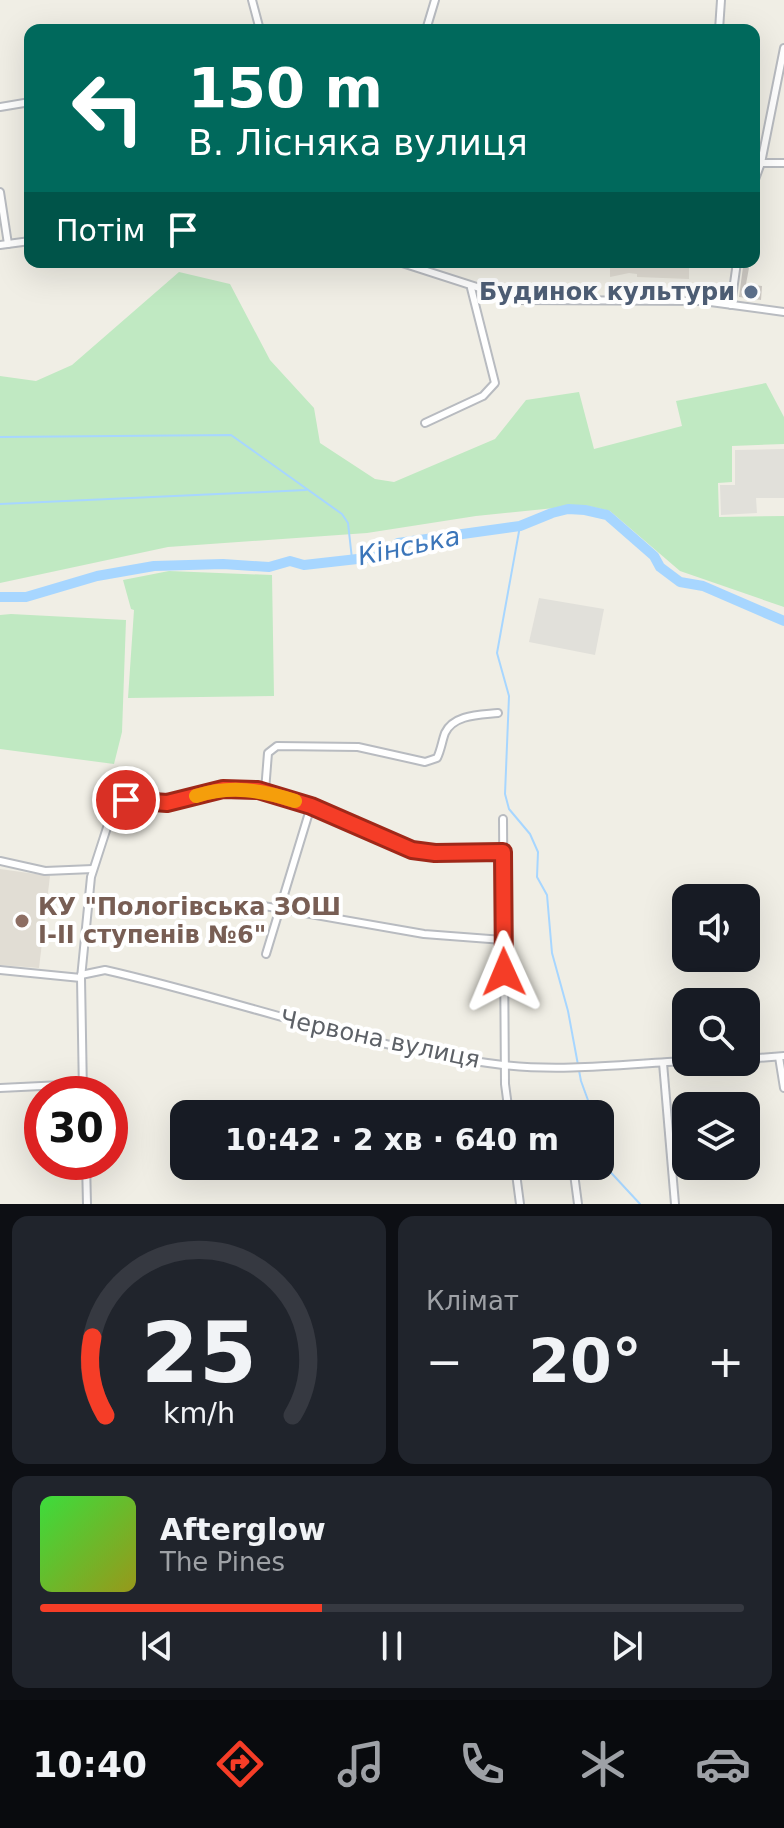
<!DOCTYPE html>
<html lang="uk">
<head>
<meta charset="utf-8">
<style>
	:root { --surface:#171b24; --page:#20242c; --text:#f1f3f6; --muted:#9ea1a6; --line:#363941; --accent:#f53d27 }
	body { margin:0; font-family:"DejaVu Sans",sans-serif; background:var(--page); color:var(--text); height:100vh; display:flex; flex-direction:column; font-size:30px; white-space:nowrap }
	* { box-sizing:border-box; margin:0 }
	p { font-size:26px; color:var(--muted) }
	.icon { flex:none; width:44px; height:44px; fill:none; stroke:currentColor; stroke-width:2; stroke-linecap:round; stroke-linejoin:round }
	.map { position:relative; height:1204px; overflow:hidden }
	.details { display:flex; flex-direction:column; gap:12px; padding:12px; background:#0d0f14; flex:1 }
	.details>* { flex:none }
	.top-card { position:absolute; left:24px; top:24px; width:736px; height:244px; border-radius:16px; box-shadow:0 8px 32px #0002; background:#00695c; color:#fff; overflow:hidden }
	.controls { position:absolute; left:672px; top:884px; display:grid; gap:16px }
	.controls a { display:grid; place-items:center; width:88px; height:88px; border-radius:16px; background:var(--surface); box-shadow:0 8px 32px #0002; font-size:40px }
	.speed { position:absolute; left:24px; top:1076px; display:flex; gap:16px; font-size:40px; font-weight:700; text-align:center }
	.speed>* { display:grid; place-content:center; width:104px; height:104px; border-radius:50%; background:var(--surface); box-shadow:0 8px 32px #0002; line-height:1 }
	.speed .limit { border:12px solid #d22; background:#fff; color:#111 }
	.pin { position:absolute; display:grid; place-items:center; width:68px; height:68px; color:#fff; margin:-34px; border:4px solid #fff; border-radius:50%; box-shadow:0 2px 8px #0007 }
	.me { position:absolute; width:88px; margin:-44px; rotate:359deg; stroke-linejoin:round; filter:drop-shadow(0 0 6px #0008) }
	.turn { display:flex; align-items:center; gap:28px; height:168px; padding:0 32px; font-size:36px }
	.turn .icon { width:104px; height:104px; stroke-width:2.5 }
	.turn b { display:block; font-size:56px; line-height:68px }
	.then { display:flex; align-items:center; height:76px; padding:0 32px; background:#0003; gap:16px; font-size:30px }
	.big { font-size:60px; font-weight:700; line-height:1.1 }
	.details .widget { flex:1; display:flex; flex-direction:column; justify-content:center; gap:12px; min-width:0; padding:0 28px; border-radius:16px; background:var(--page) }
	.details .dial { align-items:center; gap:0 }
	.dial svg { height:208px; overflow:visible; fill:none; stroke:var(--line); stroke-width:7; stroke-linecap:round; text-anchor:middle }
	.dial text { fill:var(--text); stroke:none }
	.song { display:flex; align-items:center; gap:24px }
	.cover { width:96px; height:96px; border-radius:12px; background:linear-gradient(135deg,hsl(120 70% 55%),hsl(60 70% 35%)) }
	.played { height:8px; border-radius:4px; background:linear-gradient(90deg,var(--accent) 40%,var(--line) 40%) }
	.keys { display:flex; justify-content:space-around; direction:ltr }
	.heat { display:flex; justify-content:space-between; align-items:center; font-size:44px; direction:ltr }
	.details .tiles { flex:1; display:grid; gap:12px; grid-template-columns:1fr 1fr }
	.widget:last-child { grid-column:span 2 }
	.trip { position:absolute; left:170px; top:1100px; width:444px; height:80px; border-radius:16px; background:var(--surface); box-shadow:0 8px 32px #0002; font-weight:700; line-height:80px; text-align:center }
	.dock { display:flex; height:128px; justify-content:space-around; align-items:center; background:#090b0e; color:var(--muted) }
	.dock .icon { width:56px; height:56px }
	.dock .active { color:var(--accent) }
	.dock b { font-size:36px; color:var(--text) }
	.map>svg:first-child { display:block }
	.industrial { fill:#e1e0da }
	.education { fill:#e1ddd4 }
	.green { fill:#c0e9c2 }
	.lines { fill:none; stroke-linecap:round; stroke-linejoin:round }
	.stream { stroke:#a7d6ff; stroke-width:2 }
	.river { stroke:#a7d6ff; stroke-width:10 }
	.building { fill:#ccc8c2 }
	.minor-casing { stroke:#b8bbc0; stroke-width:10 }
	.minor { stroke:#fff; stroke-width:6 }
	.route-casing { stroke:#9f2819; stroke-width:20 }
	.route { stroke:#f53d27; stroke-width:14 }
	.slow { stroke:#f59e0b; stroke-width:14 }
	.service-dot { fill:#5c6f8a; stroke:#fff; stroke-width:3 }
	.education-dot { fill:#8d6e63; stroke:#fff; stroke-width:3 }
	.labels { text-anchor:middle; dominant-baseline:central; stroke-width:8; stroke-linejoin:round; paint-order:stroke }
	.service-label { font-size:24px; font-weight:bold; fill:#4e5e75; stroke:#fff; text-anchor:end }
	.education-label { font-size:24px; font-weight:bold; fill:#785e54; stroke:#fff; text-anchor:start }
	.street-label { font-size:24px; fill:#5d6167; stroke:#fff }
	.water-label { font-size:26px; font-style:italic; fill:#3b75b9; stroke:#fff }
</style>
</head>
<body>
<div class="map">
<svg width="784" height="1204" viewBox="0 0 784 1204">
	<rect width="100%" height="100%" fill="#f0eee5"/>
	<g class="industrial">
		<path d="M784 449V498H756L757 513 721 515 720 485H735V450Z"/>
		<path d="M539 598 604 609 595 655 529 642Z"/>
	</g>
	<g class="education">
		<path d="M610 262 666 265V262H689V279L637 277V274L629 273 610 277Z"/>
		<path d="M0 869 50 876 39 968 0 965Z"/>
	</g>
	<g class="green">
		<path d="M179 272 230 284 270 360 314 408 320 443 375 479 394 482 495 439 526 400 579 392 594 449 682 426 676 401 766 383 784 417V444L732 446V482L718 483 719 517 784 516V607L680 571 610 511 584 505 476 516 367 533 168 547 0 583V376L36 381 72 365Z"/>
		<path d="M169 571 272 575 274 696 128 698 134 610 131 609 123 580Z"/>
		<path d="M11 614 126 620 122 732 114 764 0 749V615Z"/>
	</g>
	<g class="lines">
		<g class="stream">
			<path d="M0 437 231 435 342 514 348 523 352 559"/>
			<path d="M0 504 306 490"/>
			<path d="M520 526 497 653 509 696 505 794 509 809 530 834 538 852 537 877 547 895 552 953 568 1011 581 1081 593 1114"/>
			<path d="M600 1153 603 1164 640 1204"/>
		</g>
		<path class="river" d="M0 597H26L97 576 154 566 223 564 269 567 290 561 304 565 384 556 398 543 520 526 552 513 568 509 585 510 607 515 654 556 660 567 680 582 703 586 784 621"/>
	</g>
	<path class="building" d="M743 267 749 268 746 284 762 286 761 300 739 297Z"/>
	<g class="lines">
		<g class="minor-casing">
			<g id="minor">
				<path d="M252 0 260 30"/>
				<path d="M426 30 435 0"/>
				<path d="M719 30 721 0"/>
				<path d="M0 107 30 102"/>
				<path d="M761 163 784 48"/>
				<path d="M754 182 761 163H784"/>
				<path d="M0 192 8 244"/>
				<path d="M0 245 30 241"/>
				<path d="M399 262 517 300 703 301 784 312"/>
				<path d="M731 305 737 262"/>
				<path d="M425 423 483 396 495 383 471 288"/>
				<path d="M265 791 268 753 277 746 358 747 425 762 437 758C441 750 442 741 445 733 454 714 481 715 498 713"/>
				<path d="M503 819 505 1084 509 1114"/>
				<path d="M0 861 45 871 93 869"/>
				<path d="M247 903 424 934 503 940"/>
				<path d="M266 954 311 806"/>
				<path d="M0 970 81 978"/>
				<path d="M81 975 105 970C238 1000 366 1049 503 1065 563 1072 626 1064 686 1061"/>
				<path d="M779 1057 784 1088"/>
				<path d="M746 1059 784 1056"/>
				<path d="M663 1063 675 1204"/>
				<path d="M0 1088 83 1084"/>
				<path d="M83 1094 81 978 91 877 113 809 120 802 167 803 223 789 258 790 311 806 412 850 435 853 503 852"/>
				<path d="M86 1162 87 1204"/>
				<path d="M515 1166 520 1204"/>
				<path d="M573 1166 578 1204"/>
			</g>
		</g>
		<use href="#minor" class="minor"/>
	</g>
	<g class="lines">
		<g class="route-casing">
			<path id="route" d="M126 800 167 803 223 789 258 790 311 806 412 850 435 853 503 852 504 972"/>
		</g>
		<use href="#route" class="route"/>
		<path class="slow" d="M196 796C231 785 261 790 295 801"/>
	</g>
	<circle class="service-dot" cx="751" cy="292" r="8"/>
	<circle class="education-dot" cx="22" cy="921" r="8"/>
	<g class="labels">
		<g class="service-label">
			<text x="735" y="292">Будинок культури</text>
		</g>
		<g class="education-label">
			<text x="38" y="907">КУ "Пологівська ЗОШ<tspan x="38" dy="28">І-ІІ ступенів №6"</tspan></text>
		</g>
		<g class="street-label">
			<text transform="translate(380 1039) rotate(12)">Червона вулиця</text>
		</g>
		<g class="water-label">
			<text transform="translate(409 546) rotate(-12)">Кінська</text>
		</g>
	</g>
</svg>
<div class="controls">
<a><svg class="icon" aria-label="sound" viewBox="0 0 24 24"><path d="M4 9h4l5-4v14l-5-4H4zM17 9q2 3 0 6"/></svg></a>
<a><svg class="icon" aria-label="search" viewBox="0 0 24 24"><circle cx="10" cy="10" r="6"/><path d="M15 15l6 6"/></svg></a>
<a><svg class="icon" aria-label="layers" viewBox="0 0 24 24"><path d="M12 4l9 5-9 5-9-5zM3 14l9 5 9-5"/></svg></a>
</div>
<div class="speed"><div class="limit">30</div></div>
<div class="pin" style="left:126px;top:800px;background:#d93025"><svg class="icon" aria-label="arrive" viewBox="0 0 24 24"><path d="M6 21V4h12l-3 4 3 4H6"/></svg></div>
<svg class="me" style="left:504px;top:972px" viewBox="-20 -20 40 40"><path d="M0-17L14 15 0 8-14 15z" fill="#f53d27" stroke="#fff" stroke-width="4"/></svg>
<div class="trip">10:42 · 2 хв · 640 m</div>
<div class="top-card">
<div class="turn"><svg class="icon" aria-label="left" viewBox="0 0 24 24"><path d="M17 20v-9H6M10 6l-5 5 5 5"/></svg><div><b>150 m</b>В. Лісняка вулиця</div></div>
<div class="then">Потім<svg class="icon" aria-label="arrive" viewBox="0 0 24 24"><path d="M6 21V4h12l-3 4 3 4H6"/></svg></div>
</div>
</div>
<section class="details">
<div class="tiles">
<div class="widget dial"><svg viewBox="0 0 100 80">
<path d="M14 69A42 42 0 1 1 86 69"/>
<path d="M14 69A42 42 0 0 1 9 39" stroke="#f53d27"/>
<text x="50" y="56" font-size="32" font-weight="700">25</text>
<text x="50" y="72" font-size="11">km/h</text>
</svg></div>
<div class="widget"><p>Клімат</p>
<div class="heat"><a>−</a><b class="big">20°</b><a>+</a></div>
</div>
<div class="widget">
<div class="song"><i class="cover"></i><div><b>Afterglow</b><p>The Pines</p></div></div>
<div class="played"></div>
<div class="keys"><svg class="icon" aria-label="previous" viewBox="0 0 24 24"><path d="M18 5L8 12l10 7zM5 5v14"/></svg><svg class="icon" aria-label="pause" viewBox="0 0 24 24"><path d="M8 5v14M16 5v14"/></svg><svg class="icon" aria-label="next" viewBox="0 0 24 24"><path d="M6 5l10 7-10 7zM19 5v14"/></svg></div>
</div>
</div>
</section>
<nav class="dock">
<b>10:40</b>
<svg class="icon active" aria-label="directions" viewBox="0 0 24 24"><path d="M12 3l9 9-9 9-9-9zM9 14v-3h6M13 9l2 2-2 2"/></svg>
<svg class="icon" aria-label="music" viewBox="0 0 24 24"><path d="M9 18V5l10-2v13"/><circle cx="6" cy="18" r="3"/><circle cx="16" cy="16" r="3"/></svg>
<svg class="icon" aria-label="phone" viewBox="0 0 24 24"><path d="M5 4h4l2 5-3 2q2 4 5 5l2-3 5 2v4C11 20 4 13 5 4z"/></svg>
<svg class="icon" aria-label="climate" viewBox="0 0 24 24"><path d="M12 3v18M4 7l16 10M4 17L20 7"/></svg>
<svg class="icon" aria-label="car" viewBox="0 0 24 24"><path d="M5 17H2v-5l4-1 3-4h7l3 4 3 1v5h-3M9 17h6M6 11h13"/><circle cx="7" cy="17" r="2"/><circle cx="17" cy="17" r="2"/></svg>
</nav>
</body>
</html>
